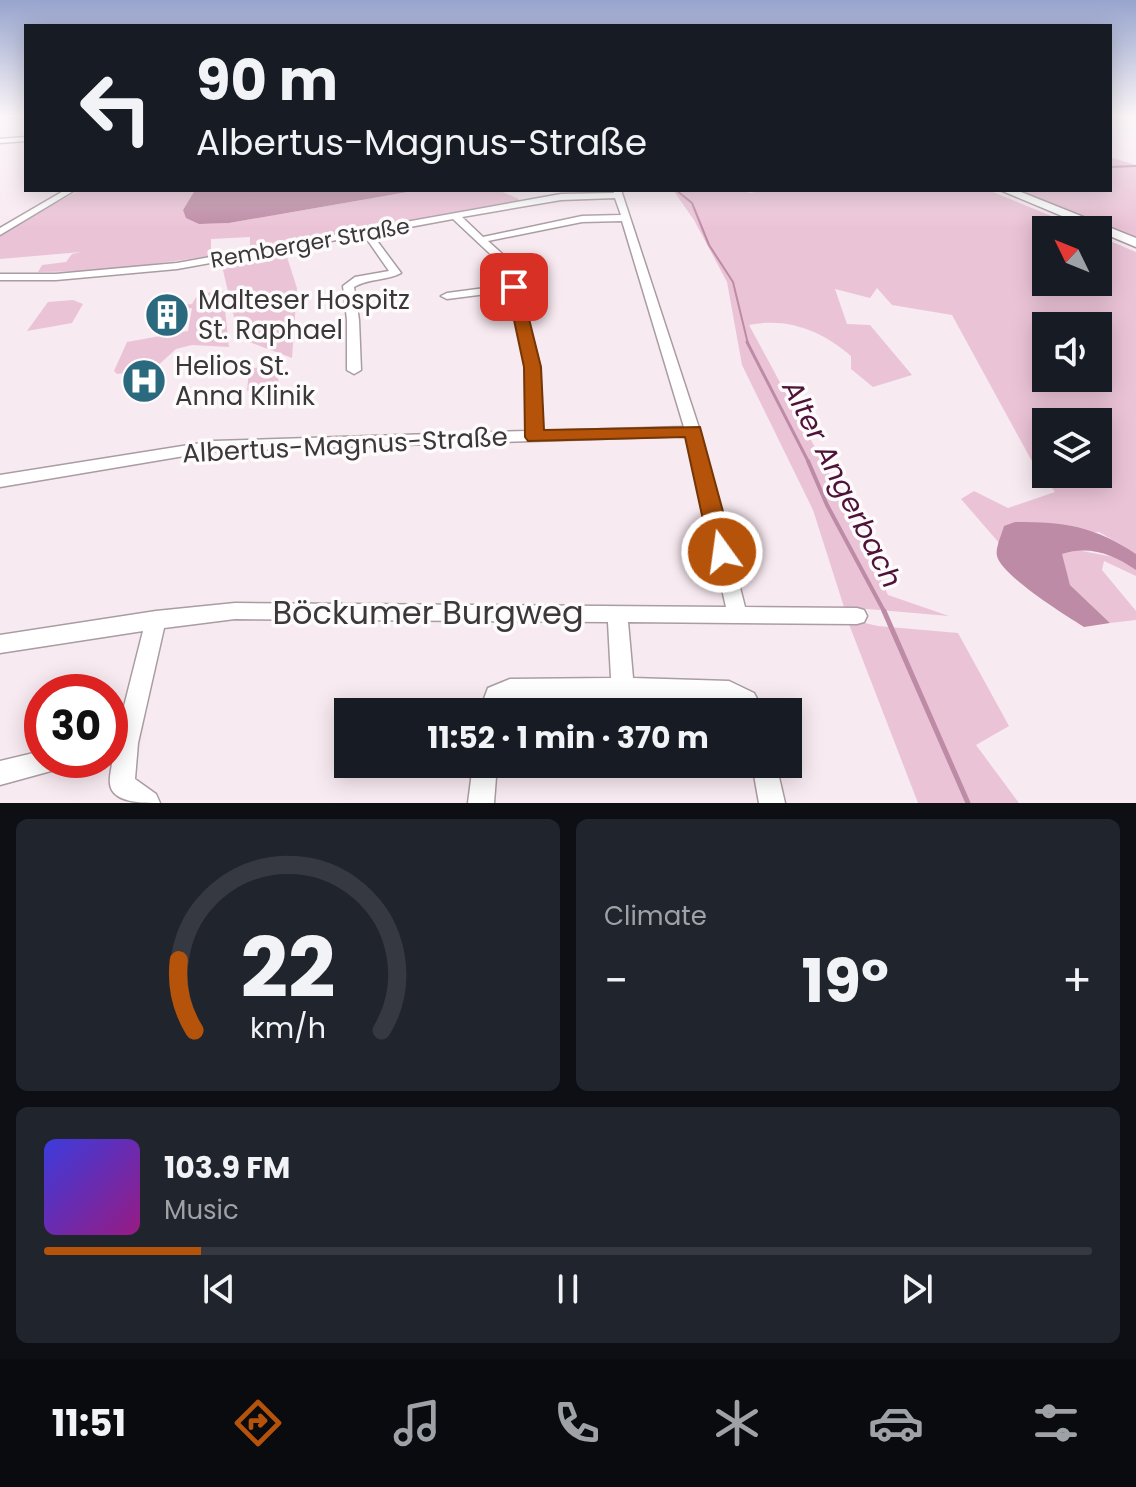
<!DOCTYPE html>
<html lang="en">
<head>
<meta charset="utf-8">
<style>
	:root { --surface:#171b24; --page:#20242c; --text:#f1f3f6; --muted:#9ea1a6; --line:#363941; --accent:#b45309 }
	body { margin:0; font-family:Poppins,sans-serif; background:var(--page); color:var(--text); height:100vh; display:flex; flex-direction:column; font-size:30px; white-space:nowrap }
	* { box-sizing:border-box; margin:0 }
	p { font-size:26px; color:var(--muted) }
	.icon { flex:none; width:44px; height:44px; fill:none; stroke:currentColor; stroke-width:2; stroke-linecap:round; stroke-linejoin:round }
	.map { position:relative; height:803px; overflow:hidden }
	.drawer { display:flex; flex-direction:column; gap:16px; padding:16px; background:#0d0f14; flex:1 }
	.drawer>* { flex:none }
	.banner { position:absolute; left:24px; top:24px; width:1088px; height:168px; border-radius:0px; box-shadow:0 4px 20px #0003; background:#171b24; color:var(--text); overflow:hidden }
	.needle { width:52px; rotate:313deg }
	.fabs { position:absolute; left:1032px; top:216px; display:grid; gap:16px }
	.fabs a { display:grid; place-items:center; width:80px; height:80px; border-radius:0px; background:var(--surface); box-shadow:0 4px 20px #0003; font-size:40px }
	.speed { position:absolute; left:24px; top:674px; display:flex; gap:16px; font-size:40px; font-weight:700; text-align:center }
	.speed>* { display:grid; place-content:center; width:104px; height:104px; border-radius:50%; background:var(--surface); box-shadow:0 4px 20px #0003; line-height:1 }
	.speed .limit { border:12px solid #d22; background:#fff; color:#111 }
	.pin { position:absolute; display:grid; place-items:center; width:68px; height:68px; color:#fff; margin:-34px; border-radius:16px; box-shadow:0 4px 12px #0006 }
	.me { position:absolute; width:88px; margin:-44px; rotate:346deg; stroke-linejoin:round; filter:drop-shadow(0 0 6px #0008) }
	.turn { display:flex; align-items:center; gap:28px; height:168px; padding:0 40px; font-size:36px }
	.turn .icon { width:104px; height:104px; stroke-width:2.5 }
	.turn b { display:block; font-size:56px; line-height:68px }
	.big { font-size:60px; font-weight:700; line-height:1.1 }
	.drawer .card { flex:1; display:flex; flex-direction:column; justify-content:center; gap:12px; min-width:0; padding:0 28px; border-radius:12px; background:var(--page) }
	.drawer .dial { align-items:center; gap:0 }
	.dial svg { height:208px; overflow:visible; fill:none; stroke:var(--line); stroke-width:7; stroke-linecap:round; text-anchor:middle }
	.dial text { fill:var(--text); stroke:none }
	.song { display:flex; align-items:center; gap:24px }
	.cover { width:96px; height:96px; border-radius:12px; background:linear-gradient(135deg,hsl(240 70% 55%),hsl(310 70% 35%)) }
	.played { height:8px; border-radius:4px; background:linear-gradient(90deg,var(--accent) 15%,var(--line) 15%) }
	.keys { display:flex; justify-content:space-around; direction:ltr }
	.heat { display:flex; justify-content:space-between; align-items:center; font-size:44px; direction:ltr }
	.drawer .tiles { flex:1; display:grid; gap:16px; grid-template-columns:1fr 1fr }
	.card:last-child { grid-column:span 2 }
	.trip { position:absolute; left:334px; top:698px; width:468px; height:80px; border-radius:0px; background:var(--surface); box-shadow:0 4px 20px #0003; font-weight:700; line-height:80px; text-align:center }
	.tab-bar { display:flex; height:128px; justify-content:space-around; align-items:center; background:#090b0e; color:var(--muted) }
	.tab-bar .icon { width:56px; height:56px }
	.tab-bar .on { color:var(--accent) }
	.tab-bar b { font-size:36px; color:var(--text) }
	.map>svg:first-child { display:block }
	.green { fill:#ebc3d7; fill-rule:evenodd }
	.water { fill:#bd8ba5 }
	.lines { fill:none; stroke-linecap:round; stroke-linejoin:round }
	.stream-far3 { stroke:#bd8ba5; stroke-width:2 }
	.stream-far2 { stroke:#bd8ba5; stroke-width:3 }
	.stream-far1 { stroke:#bd8ba5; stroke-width:4 }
	.stream { stroke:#bd8ba5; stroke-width:5 }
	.minor-casing { stroke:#a99ca2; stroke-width:3 }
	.highway-casing { stroke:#a99ca2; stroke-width:3 }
	.minor { fill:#fff; fill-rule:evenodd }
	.highway { fill:#fff; fill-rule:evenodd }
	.route { fill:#b45309; stroke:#753606; stroke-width:2 }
	.labels { text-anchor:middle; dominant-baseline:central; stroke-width:7; stroke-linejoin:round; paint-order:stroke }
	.far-street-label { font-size:22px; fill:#3c3739; stroke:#fefbfc }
	.poi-label { font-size:26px; fill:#3c3739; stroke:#fefbfc; text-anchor:start }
	.street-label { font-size:26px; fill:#3c3739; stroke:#fefbfc }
	.water-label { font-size:28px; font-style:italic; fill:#4f1238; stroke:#fefbfc }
	.near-street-label { font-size:32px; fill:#3c3739; stroke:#fefbfc }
</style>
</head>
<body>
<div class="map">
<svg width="1136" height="803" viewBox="0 0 1136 803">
	<rect width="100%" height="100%" fill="#f8eaf1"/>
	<g class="green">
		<path d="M1110 157 1136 165V240L1015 190H1110Z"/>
		<path d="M80 190H195L183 210 199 224 229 223 419 190H498L519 199 515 204 250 251V237L211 239V256L103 271 38 272 42 265 66 262 72 254 81 252 0 259V233Z"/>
		<path d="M673 190H748L749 193 769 190H988L1085 230H1046V282H1098V236L1136 252V554L1099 532 1000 544 961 499 974 491 1008 508 1055 492 1034 465 952 315 892 305 877 288 870 298 835 289 847 324 870 325 912 375 873 387 851 369V356C822 331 788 317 749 325L839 492 888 595 949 616 844 607 813 510 742 365 727 282 694 220ZM1046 326H1098V378H1046ZM1046 422H1098V474H1046Z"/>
		<path d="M285 251 297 288 292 358 239 338 221 262Z"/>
		<path d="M223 291 229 347 192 345 176 349 154 369 117 374 114 371 127 342 188 331 192 308 164 311 166 307 192 304 198 294Z"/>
		<path d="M73 300 83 304 72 323 27 331 48 302Z"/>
		<path d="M279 364 278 386 247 391 249 369Z"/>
		<path d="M1077 550 1119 558 1136 570V576L1104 561 1102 570 1136 611V620L1110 623 1070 585 1061 554Z"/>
		<path d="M847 619 878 626 958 633 1009 726 976 745 1019 803H918Z"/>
	</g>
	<g class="water">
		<path d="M195 190H419L229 223 199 224 186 218 183 210Z"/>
		<path d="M1015 522C1065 522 1094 526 1136 554V570C1113 554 1089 545 1062 554L1070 585 1110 623 1084 627C1065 615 1002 576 997 556 995 548 1002 534 1004 526Z"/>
	</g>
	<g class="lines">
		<g class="stream-far3">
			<path d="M7 118 26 117"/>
			<path d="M1110 167 1136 166"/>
			<path d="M676 190 692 203 709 245 733 282 748 344"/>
		</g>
		<path class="stream-far2" d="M747 342 809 463"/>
		<path class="stream-far1" d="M808 461 827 505 885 613"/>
		<path class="stream" d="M884 611 968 803"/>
		<g class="minor-casing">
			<g id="minor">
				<path d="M26 137V141L0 143V139Z"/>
				<path d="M65 190H75L0 235V228Z"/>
				<path d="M613 190H621L700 431 745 607 857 608 864 610 867 616 864 622 857 624 628 622 633 678 729 681 754 693 764 712H741L738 707 727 701 623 698 511 699 505 702 501 712H479L488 688 510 679 611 678 608 622 235 619 164 628 138 743 135 779 156 794 160 803C143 803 112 803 110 784 109 776 112 766 113 758L110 759V735L117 734 143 631 0 653V635L156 611 235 603 726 607 687 436 214 451 0 487V475L214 441 527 431 526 367 510 291 447 299 441 296 447 293 508 285 501 264 453 219 372 234 401 273C387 281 368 278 354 287L359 320 361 370 354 374 347 370V320L343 286 355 277 389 271 364 235 177 269 56 280H0V274H56L177 263 561 194 614 193ZM615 198 621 215 582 216 483 237 462 217 561 200ZM622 221 684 427 542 431 540 367 516 273 509 260 488 241 582 222Z"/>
				<path d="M42 751V760H66L62 768 0 785V761Z"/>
				<path d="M473 764H497L494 803H468Z"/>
				<path d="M752 764H776L785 803H759Z"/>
			</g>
		</g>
		<g class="highway-casing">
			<path id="highway" d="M1000 190H1016L1136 238V247Z"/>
		</g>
		<use href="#minor" class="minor"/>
		<use href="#highway" class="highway"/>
	</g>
	<linearGradient id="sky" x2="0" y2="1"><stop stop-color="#97a4cd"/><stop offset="0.51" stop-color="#fcf6f9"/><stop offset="1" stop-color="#fcf6f9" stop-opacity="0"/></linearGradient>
	<rect width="1136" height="228" fill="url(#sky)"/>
	<path class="route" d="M514 283 521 287 541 367 544 430 700 427 734 552 731 559 722 561 714 559 710 552 685 437 528 441 525 437 524 367 507 287Z"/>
	<defs>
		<g id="building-disc" transform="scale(2.3)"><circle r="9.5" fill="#2b697f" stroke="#fefbfc"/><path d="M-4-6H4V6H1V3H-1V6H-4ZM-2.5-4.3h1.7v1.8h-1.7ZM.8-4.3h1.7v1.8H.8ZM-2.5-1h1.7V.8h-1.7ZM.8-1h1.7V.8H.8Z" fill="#fff"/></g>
		<g id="hospital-disc" transform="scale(2.3)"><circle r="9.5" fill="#2b697f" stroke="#fefbfc"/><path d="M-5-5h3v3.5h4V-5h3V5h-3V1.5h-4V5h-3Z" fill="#fff"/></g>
	</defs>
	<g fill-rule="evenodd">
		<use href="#building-disc" x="167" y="315"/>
		<use href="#hospital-disc" x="144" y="381"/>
	</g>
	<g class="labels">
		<g class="far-street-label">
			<text transform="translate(310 243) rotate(-10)">Remberger Straße</text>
		</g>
		<g class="poi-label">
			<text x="198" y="300">Malteser Hospitz<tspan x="198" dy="30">St. Raphael</tspan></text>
			<text x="175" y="366">Helios St.<tspan x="175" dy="30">Anna Klinik</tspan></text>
		</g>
		<g class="street-label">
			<text transform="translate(345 445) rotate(-3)">Albertus-Magnus-Straße</text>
		</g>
		<g class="water-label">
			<text transform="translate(842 484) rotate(63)">Alter Angerbach</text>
		</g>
		<g class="near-street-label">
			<text x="428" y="612">Böckumer Burgweg</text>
		</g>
	</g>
</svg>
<div class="fabs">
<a><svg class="needle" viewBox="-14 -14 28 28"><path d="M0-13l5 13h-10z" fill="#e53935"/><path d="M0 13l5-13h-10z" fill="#9ea1a6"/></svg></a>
<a><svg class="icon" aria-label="sound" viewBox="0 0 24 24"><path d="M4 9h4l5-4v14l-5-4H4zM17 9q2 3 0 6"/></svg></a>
<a><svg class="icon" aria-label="layers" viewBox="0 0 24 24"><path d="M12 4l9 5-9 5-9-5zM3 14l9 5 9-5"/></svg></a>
</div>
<div class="speed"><div class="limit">30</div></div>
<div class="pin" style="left:514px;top:287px;background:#d93025"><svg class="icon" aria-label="arrive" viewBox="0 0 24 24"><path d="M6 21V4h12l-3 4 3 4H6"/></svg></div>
<svg class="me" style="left:722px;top:552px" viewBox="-20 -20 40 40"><circle r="17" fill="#b45309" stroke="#fff" stroke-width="3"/><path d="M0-11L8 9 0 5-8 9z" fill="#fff"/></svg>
<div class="trip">11:52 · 1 min · 370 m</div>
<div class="banner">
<div class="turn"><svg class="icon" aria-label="left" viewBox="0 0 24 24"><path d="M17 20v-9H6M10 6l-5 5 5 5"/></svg><div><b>90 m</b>Albertus-Magnus-Straße</div></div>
</div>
</div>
<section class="drawer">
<div class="tiles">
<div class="card dial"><svg viewBox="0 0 100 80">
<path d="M14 69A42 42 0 1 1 86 69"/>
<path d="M14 69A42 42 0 0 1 8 42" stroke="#b45309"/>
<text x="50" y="56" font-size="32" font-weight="700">22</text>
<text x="50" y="72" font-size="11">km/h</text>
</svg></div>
<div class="card"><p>Climate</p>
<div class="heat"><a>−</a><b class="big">19°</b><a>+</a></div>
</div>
<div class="card">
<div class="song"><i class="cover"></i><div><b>103.9 FM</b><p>Music</p></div></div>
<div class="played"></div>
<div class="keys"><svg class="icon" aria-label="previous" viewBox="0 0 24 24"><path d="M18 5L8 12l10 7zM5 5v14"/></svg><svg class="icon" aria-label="pause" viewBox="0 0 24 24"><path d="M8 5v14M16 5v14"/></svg><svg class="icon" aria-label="next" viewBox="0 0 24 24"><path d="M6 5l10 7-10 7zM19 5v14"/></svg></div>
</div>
</div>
</section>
<nav class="tab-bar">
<b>11:51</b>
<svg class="icon on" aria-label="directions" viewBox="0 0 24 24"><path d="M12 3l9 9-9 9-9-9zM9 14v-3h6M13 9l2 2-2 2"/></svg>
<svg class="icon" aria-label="music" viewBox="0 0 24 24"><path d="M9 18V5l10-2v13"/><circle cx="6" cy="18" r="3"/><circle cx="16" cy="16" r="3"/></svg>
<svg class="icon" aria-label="phone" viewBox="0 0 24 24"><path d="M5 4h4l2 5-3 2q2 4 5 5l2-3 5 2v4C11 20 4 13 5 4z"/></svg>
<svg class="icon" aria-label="climate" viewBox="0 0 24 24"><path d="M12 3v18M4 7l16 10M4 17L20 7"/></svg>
<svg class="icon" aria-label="car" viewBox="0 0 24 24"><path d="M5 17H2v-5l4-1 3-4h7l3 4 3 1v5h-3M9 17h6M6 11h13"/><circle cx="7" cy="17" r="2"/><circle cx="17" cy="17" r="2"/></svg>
<svg class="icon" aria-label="filters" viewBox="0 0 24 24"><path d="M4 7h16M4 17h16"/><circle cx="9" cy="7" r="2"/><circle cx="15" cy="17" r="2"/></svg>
</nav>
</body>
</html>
